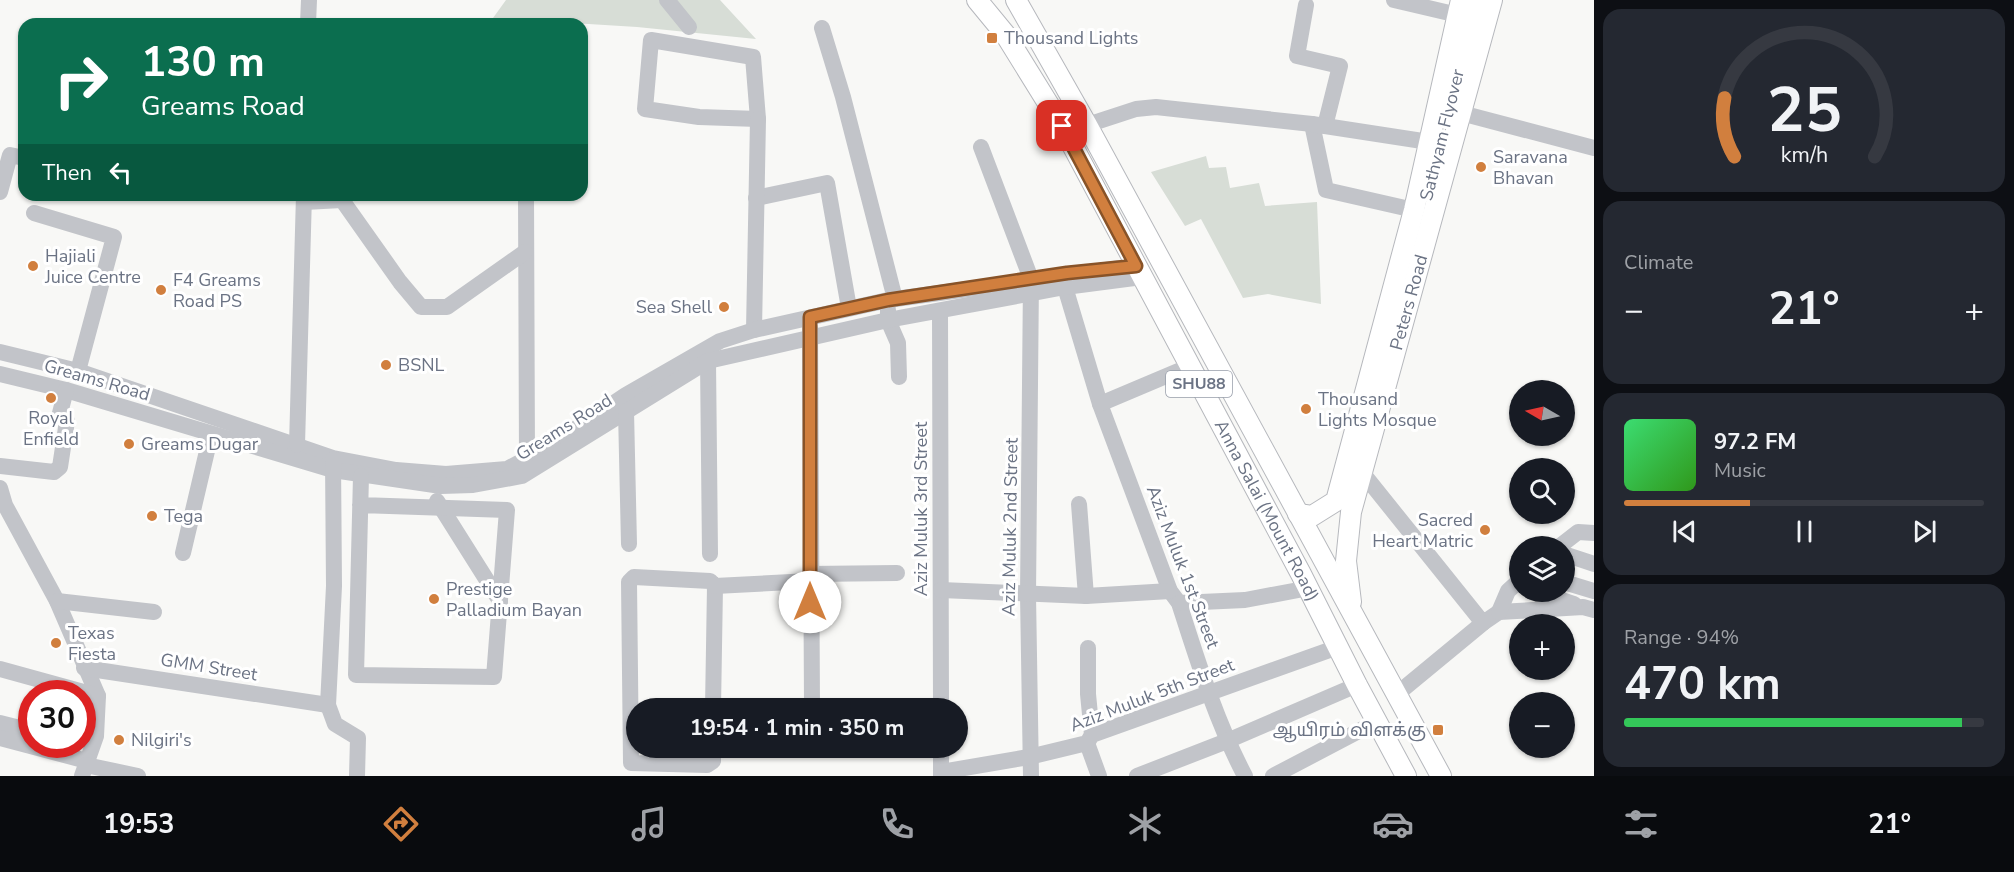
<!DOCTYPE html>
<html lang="en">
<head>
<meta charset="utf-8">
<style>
	:root { --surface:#171b24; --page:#242831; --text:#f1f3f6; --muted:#9ea1a6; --line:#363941; --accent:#d17f3e }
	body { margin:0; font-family:"Nunito Sans","Noto Sans Tamil",sans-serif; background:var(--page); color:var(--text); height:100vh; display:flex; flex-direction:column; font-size:22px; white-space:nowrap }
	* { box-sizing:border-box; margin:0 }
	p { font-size:20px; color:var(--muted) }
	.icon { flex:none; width:33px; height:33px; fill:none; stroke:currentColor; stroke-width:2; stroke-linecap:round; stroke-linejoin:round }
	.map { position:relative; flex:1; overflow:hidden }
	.drawer { display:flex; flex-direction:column; gap:9px; padding:9px; background:#0d0f14; width:420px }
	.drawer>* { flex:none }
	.hud { position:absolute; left:18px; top:18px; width:570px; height:183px; border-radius:18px; box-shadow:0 2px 4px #0004; background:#0b6e4f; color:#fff; overflow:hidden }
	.needle { width:39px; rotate:279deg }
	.buttons { position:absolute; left:1509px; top:380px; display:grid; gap:12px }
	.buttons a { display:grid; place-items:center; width:66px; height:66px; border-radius:50%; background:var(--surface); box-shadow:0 2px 4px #0004; font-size:30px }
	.speed { position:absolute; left:18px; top:680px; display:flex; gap:12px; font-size:30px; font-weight:700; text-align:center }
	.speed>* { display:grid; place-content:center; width:78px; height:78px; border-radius:50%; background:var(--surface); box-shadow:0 2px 4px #0004; line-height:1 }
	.speed .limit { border:9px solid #d22; background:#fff; color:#111 }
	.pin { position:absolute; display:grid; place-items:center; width:51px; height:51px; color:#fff; margin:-26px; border-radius:12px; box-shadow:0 3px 9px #0006 }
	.me { position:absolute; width:66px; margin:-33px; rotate:0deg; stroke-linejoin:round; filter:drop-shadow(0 0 4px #0008) }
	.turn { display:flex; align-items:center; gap:21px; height:126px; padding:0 24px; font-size:27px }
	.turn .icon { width:78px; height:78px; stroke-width:2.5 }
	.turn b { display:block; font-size:42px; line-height:51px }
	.then { display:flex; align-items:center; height:57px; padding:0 24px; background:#0003; gap:12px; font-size:22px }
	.big { font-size:45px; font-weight:700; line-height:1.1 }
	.drawer .tile { flex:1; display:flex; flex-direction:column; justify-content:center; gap:9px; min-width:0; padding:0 21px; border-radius:18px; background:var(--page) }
	.drawer .dial { align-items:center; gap:0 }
	.dial svg { height:156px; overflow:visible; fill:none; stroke:var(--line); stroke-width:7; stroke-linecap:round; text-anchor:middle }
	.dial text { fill:var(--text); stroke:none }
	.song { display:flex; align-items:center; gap:18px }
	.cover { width:72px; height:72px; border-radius:9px; background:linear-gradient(135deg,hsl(140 70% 55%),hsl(110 70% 35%)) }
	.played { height:6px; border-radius:3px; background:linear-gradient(90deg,var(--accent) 35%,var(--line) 35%) }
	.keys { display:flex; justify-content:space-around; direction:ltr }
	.heat { display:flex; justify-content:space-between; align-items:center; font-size:33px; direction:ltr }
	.charge { height:9px; border-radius:4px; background:linear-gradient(90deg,#34c759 94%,var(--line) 0) }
	.trip { position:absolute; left:626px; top:698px; width:342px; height:60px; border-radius:30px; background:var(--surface); box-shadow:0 2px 4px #0004; font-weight:700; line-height:60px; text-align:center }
	.menu { display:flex; height:96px; justify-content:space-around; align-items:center; background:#090b0e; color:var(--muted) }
	.menu .icon { width:42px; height:42px }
	.menu .active { color:var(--accent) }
	.menu b { font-size:27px; color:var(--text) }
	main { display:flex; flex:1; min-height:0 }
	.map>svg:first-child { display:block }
	.green { fill:#d7ddd6 }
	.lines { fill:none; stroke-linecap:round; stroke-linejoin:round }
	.major-casing { stroke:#b6b8bd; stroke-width:22 }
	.minor { stroke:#c2c4c9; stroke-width:16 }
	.major { stroke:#fff; stroke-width:20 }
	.route-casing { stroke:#885328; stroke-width:15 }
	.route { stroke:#d17f3e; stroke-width:10 }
	.poi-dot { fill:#d17f3e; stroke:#fff; stroke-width:2 }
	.labels { text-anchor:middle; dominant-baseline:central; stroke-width:6; stroke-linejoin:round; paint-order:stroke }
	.shield { fill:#fff; stroke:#979da9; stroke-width:1.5 }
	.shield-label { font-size:16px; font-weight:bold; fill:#6b7384 }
	.poi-label { font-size:18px; fill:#6b7384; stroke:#fff; text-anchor:start }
	.street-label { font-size:18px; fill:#6b7384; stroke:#fff }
</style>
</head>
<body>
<main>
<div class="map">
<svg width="1594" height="776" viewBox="0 0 1594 776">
	<rect width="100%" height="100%" fill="#f8f8f6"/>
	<g class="green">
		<path d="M506 0H720L756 39 637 27 493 18Z"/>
		<path d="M1206 156 1209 168 1226 167 1230 188 1259 183 1265 206 1317 202 1321 304 1268 294 1243 298 1201 219 1185 226 1151 172Z"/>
	</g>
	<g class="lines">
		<g class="major-casing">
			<g id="major">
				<path id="s1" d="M977 0 1005 34 1062 126 1301 574 1357 685 1406 776"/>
				<path d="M1016 0 1087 125 1441 776"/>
				<path d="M1456 82 1476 0"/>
				<path d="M1298 514 1312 516 1336 501 1414 210 1461 0"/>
				<path id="s2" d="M1351 602 1346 561 1351 512 1492 0"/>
			</g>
		</g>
		<g class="minor">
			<path d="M667 0 689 27"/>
			<path d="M1394 0 1458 15"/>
			<path d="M1306 5 1297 56 1340 66 1325 126"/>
			<path d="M308 24 309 0"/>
			<path d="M822 28 843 97 895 299"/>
			<path d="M651 40 753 57 758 119 699 117 645 109Z"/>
			<path d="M1461 113 1594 148"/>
			<path d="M1312 124 1326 190 1414 210"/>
			<path d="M1087 125 1136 109 1156 107 1312 124 1429 142"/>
			<path d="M981 147 1031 279 1028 595 1031 776"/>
			<path d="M0 192 10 155 24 158"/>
			<path d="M526 195 527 458"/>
			<path d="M756 198 827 183 849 308"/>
			<path d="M304 202 342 200 400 282 421 307H447L525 252"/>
			<path d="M34 213 114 237 78 371"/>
			<path d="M1065 287 1100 404 1170 591 1179 603C1198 662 1216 721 1245 776"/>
			<path d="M888 310V320L898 343 899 377"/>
			<path d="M940 311 941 708"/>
			<path d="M810 328 812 705"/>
			<path d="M754 330 758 119"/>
			<path d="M0 352 78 371 333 458 396 470 446 474 507 469 550 446 626 395 720 341 754 330 888 300 1135 266"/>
			<path d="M708 361 710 554"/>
			<path d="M0 374 66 390 333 470 441 486 473 485 522 476 708 361 888 320 1065 287 1142 277"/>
			<path d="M1100 404 1190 366"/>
			<path d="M626 411 629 544"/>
			<path d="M297 445 304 195"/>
			<path d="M333 459 334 586 328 705 335 724 358 738 357 776"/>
			<path d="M0 466 54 472 60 467 67 421 60 413 66 390"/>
			<path d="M1361 471 1483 623 1499 612 1583 607 1594 610"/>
			<path d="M0 488 5 505 57 601 98 696 96 736 82 776"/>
			<path d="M437 501 500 601"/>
			<path d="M1079 504 1086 596"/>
			<path d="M360 505 507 510 494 677 356 675 361 476"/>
			<path d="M1560 546 1578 532 1594 533"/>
			<path d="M183 553 211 434"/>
			<path d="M1564 554 1594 564"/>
			<path d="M810 574 897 573"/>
			<path d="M1564 582 1594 591"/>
			<path d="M941 590 1086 596 1170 591"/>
			<path d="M1535 591 1574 604"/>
			<path d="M57 601 154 612"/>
			<path d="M1179 603 1245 600 1309 588"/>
			<path d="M1499 612 1508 591 1520 580"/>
			<path d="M1088 648V694L1092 735"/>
			<path d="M84 668 328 705"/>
			<path d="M0 669 98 696"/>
			<path d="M1397 694 1483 623"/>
			<path d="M713 708 715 586"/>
			<path d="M0 723 32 731"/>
			<path d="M0 738 87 761"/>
			<path d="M1087 743 1099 776"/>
			<path d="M713 747V761L707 765 631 763 629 582 634 577 710 581 715 586 810 581"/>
			<path d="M941 747V776"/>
			<path d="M86 765 138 776"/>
			<path d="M941 772 1029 757 1087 743 1092 735 1338 647"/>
			<path d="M1137 776 1227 741 1357 685"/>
			<path d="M1273 776 1376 722"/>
		</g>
		<use href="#major" class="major"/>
	</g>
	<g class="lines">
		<g class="route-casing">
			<path id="route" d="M810 602V317L888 300 1067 273 1136 266 1062 126"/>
		</g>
		<use href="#route" class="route"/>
	</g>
	<g class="poi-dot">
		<rect x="986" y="32" width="12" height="12" rx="3"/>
		<circle cx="1481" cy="167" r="6"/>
		<circle cx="33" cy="266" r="6"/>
		<circle cx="161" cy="290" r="6"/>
		<circle cx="724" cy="307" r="6"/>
		<circle cx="386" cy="365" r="6"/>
		<circle cx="51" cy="398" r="6"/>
		<circle cx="1306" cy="409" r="6"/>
		<circle cx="129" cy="444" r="6"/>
		<circle cx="152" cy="516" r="6"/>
		<circle cx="1485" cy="530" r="6"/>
		<circle cx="434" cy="599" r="6"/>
		<circle cx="56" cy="643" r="6"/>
		<rect x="1432" y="724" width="12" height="12" rx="3"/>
		<circle cx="119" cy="740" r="6"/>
	</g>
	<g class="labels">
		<rect class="shield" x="1166" y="371" width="66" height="26" rx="4.5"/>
		<g class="shield-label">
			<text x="1199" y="384">SHU88</text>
		</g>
		<g class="poi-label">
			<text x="1004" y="38">Thousand Lights</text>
			<text x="1493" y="157">Saravana<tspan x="1493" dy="21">Bhavan</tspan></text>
			<text x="45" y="256">Hajiali<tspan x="45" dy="21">Juice Centre</tspan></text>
			<text x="173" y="280">F4 Greams<tspan x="173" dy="21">Road PS</tspan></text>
			<text x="712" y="307" text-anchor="end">Sea Shell</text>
			<text x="398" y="365">BSNL</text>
			<text x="1318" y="399">Thousand<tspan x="1318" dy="21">Lights Mosque</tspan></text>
			<text x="51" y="418" text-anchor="middle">Royal<tspan x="51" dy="21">Enfield</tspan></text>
			<text x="141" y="444">Greams Dugar</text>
			<text x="164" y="516">Tega</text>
			<text x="1473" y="520" text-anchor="end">Sacred<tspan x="1473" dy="21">Heart Matric</tspan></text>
			<text x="446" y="589">Prestige<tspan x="446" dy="21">Palladium Bayan</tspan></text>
			<text x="68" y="633">Texas<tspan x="68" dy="21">Fiesta</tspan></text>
			<text x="1426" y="730" text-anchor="end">ஆயிரம் விளக்கு</text>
			<text x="131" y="740">Nilgiri's</text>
		</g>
		<g class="street-label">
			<text transform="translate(1442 135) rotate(-76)">Sathyam Flyover</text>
			<text stroke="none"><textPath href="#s2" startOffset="308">Peters Road</textPath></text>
			<text transform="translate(97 380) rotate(16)">Greams Road</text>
			<text transform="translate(564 427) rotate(-32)">Greams Road</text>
			<text transform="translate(921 509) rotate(-90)">Aziz Muluk 3rd Street</text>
			<text stroke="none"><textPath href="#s1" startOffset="588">Anna Salai (Mount Road)</textPath></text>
			<text transform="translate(1010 527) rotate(-89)">Aziz Muluk 2nd Street</text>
			<text transform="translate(1183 567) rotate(69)">Aziz Muluk 1st Street</text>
			<text transform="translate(209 667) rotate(9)">GMM Street</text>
			<text transform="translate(1152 695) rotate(-21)">Aziz Muluk 5th Street</text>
		</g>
	</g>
</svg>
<div class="buttons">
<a><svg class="needle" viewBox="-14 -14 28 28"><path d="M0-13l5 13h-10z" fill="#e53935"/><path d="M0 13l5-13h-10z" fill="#9ea1a6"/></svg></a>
<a><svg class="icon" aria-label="search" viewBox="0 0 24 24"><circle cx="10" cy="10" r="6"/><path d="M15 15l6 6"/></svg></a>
<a><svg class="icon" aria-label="layers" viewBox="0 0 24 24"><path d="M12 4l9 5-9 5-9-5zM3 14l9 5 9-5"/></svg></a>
<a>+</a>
<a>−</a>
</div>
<div class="speed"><div class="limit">30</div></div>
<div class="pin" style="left:1062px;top:126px;background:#d93025"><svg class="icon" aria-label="arrive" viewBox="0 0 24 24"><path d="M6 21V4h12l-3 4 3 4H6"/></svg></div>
<svg class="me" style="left:810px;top:602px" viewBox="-20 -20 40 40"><circle r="19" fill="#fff"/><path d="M0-13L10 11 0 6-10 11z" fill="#d17f3e"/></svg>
<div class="trip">19:54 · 1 min · 350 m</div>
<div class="hud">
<div class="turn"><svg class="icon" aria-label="right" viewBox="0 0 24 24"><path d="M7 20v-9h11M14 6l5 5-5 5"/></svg><div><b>130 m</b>Greams Road</div></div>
<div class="then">Then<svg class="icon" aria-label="left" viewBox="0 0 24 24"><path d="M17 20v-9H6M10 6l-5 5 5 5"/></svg></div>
</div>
</div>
<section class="drawer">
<div class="tile dial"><svg viewBox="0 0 100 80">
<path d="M14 69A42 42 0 1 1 86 69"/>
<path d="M14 69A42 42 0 0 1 9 39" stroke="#d17f3e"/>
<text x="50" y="56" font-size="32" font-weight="700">25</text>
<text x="50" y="72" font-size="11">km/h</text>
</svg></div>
<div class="tile"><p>Climate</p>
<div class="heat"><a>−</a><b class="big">21°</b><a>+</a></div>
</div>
<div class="tile">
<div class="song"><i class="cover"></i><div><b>97.2 FM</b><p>Music</p></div></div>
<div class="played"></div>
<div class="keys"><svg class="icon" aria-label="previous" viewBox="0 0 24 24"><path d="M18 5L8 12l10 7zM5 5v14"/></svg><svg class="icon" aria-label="pause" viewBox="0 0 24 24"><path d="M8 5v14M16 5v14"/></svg><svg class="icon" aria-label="next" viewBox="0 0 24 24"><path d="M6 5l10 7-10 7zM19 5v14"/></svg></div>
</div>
<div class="tile"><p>Range · 94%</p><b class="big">470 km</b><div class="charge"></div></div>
</section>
</main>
<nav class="menu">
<b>19:53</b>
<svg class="icon active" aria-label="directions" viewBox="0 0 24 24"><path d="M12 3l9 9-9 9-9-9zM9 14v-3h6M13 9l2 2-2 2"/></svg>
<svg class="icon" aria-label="music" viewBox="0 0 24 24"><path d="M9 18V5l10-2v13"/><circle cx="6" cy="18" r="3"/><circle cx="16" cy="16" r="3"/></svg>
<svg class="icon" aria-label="phone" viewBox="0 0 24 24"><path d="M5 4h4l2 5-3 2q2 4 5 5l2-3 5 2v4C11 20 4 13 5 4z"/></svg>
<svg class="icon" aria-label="climate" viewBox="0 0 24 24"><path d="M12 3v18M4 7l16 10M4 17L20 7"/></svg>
<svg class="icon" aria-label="car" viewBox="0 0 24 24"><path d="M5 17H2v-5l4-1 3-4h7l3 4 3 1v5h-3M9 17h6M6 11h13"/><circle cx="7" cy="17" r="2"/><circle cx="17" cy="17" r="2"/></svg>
<svg class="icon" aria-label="filters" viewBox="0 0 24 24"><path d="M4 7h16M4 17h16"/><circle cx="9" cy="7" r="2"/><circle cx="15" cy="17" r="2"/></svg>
<b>21°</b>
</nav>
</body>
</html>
